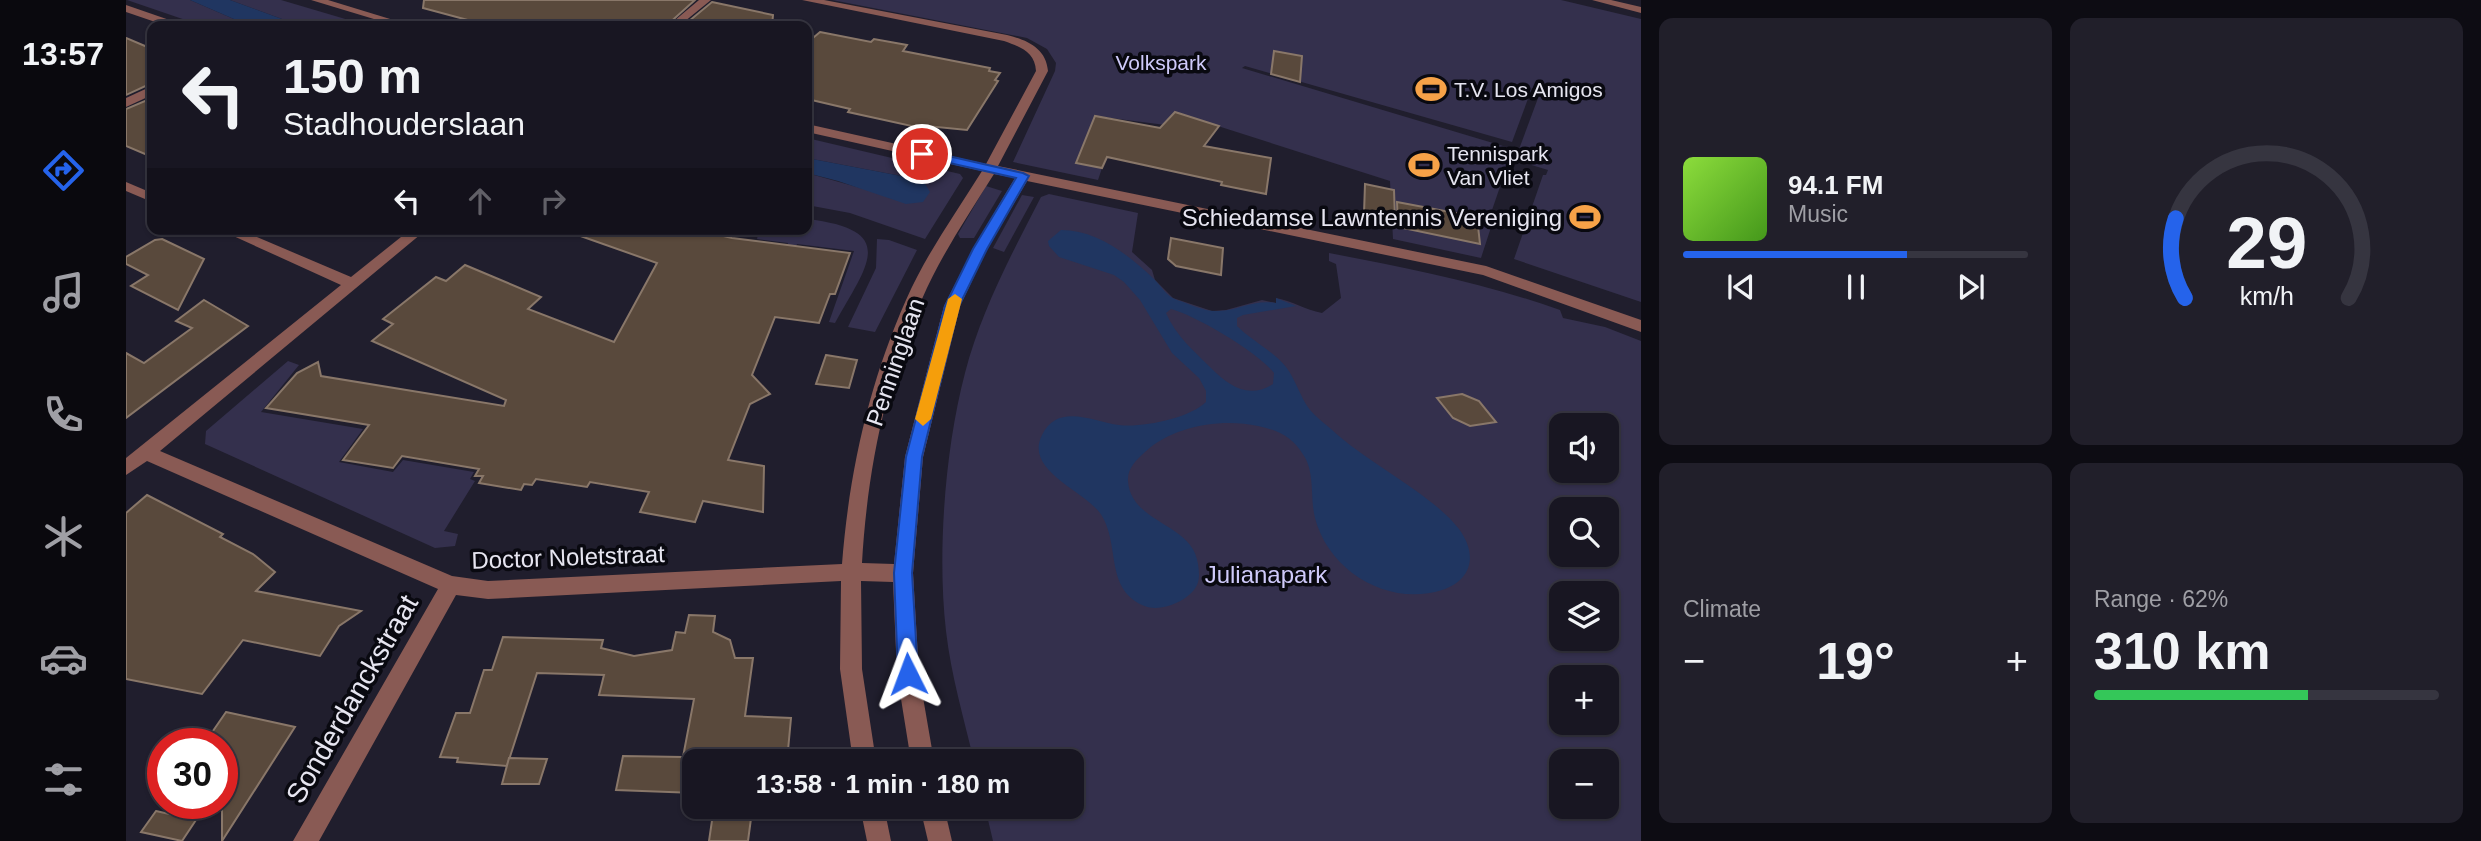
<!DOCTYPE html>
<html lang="en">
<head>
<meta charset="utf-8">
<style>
	:root { --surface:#181622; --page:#211f2a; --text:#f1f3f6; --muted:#9f9fa5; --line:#363540; --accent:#2563eb }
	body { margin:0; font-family:Helvetica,sans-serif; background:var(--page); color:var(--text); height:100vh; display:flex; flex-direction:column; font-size:26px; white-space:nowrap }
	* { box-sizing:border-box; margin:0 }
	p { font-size:23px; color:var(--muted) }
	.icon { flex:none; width:38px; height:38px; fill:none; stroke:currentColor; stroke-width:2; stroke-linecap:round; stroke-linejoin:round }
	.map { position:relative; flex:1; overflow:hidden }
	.details { display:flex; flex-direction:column; gap:18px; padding:18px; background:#0d0c13; width:840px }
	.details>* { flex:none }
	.guide { position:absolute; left:21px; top:21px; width:665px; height:214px; border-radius:14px; box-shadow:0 2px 5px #0004,0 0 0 2px var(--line); background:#181622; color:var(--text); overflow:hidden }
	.controls { position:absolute; left:1423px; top:413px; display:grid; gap:14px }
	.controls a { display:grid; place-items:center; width:70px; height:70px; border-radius:14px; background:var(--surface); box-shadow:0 2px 5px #0004,0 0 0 2px var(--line); font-size:35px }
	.speed { position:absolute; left:21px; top:728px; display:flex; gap:14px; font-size:35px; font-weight:700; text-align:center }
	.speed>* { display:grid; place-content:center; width:91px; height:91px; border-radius:50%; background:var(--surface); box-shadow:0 2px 5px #0004,0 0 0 2px var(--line); line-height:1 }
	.speed .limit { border:10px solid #d22; background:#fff; color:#111 }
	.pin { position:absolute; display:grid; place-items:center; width:60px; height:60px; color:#fff; margin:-30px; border:4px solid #fff; border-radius:50%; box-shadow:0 2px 7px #0007 }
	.me { position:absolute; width:77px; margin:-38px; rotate:357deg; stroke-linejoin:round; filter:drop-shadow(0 0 5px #0008) }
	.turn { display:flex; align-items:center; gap:24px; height:147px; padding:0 21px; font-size:32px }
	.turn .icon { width:91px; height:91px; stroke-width:2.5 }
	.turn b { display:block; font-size:49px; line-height:60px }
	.lanes { display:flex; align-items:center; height:66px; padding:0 21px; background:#0003; justify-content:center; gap:35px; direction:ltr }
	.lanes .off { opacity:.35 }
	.big { font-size:52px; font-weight:800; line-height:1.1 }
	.details .card { flex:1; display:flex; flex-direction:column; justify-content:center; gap:10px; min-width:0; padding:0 24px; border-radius:14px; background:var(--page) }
	.details .dial { align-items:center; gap:0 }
	.dial svg { height:182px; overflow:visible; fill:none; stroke:var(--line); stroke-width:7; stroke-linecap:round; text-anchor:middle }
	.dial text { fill:var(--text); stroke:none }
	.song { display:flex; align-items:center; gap:21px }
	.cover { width:84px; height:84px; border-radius:10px; background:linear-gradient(135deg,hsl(90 70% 55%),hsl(100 70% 35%)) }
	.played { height:7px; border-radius:4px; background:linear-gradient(90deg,var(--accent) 65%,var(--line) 65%) }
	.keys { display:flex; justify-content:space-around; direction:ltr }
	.heat { display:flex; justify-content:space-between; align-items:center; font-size:38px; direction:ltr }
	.charge { height:10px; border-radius:5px; background:linear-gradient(90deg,#34c759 62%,var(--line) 0) }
	.details .tiles { flex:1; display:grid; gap:18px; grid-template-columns:repeat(2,1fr) }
	.trip { position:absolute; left:556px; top:749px; width:402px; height:70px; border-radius:14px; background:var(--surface); box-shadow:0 2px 5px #0004,0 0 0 2px var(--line); font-weight:800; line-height:70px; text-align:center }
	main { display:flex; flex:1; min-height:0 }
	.tab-bar { display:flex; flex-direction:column; width:126px; justify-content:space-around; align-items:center; background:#0a090e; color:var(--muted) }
	.tab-bar .icon { width:49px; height:49px }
	.tab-bar .on { color:var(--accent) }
	.tab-bar b { font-size:32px; color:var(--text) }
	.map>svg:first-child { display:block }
	.green { fill:#34304d; fill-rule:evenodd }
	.water { fill:#203661; fill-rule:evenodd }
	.building { fill:#59493c; stroke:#897769; stroke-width:2 }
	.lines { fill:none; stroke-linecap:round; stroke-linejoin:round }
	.minor { fill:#895a54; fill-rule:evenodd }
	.route { fill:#2563eb; stroke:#184099; stroke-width:2 }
	.slow { fill:#f59e0b }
	.labels { text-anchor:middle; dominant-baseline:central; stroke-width:7; stroke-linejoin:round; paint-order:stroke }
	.far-park-label { font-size:21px; fill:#cfcafa; stroke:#090910 }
	.far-poi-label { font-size:21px; fill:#e6e5f0; stroke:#090910; text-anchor:start }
	.poi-label { font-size:24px; fill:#e6e5f0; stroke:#090910; text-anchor:end }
	.street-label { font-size:24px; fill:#e6e5f0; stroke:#090910 }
	.park-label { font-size:24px; fill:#cfcafa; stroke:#090910 }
	.near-street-label { font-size:28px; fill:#e6e5f0; stroke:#090910 }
</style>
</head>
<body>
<main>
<nav class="tab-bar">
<b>13:57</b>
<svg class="icon on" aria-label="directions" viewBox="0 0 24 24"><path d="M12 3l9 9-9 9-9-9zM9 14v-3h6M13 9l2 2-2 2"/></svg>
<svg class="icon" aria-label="music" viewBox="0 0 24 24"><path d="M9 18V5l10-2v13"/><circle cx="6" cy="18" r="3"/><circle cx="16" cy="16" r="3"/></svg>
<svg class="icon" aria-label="phone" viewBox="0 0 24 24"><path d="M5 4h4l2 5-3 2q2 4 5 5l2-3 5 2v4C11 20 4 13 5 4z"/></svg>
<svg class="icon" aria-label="climate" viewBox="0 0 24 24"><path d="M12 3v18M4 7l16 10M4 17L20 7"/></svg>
<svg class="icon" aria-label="car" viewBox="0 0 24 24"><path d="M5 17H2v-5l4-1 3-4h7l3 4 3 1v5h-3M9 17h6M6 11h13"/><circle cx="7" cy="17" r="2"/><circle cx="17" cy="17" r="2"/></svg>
<svg class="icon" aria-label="filters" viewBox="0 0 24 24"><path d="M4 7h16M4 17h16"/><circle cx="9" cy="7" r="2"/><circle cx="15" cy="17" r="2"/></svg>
</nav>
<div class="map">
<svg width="1515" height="841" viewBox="0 0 1515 841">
	<rect width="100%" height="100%" fill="#201e2d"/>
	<g class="green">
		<path d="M1 0H64L124 26H77Z"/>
		<path d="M104 0H155L243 26H175Z"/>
		<path d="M706 0H1435L1515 19V302L1388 259 1417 175H1420L1422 170 1389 160 1415 90 1406 88 1386 142 1119 66 1116 68 1387 149 1365 213 1369 215 1355 258 1267 239 1264 181 1073 120 1063 128 969 116 950 162 976 168 972 180 887 162 929 71 930 63 921 49 901 38Z"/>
		<path d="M681 138 834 174 837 178 799 239 724 213 681 205V173L738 189 791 179 681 158Z"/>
		<path d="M860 186 876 191 848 238H834L832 234Z"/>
		<path d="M923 194 1012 213 1006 252 1026 270 1029 280 1047 298 1086 311 1100 310 1136 300 1150 303V298C1167 301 1179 310 1196 313L1215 298 1210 264 1203 261V253C1282 268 1358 283 1434 310L1437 318 1479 327 1515 341V841H867L859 807H947V761H848C838 719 825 675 820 631 811 553 819 449 839 373 855 311 886 253 915 197ZM1435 425H1480V471H1435ZM1435 509H1480V555H1435ZM1435 593H1480V639H1435ZM1435 677H1480V723H1435ZM1435 761H1480V807H1435Z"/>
		<path d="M896 195 908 197 878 252 867 248Z"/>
		<path d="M681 219C774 230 741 265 709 323L703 322 728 251 671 244 664 260H656L662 243 631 239 632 235 614 232 621 229H681Z"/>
		<path d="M751 239 763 240 791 250 749 332 722 327 750 268Z"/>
		<path d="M162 361 173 365 135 412 237 429 213 462 267 472 277 460 348 472 344 479 349 481 318 531 332 534 329 546 309 548 79 444 80 431Z"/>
	</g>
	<g class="water">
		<path d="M64 0H104L175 26H124Z"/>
		<path d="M681 158 791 179 798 182 804 192 797 202 780 204 712 181 681 173Z"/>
		<path d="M935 230C971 230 1003 255 1028 279 1036 287 1040 296 1051 300 1064 304 1079 312 1092 311 1113 310 1129 299 1150 303V298L1170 306 1117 315 1111 318V326C1126 341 1146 350 1160 367 1170 380 1174 397 1184 410 1190 417 1198 423 1205 429 1241 463 1305 493 1333 529 1352 555 1346 580 1316 590 1263 607 1203 572 1189 518 1184 498 1189 473 1178 456 1167 437 1152 430 1132 426 1095 418 1047 426 1019 452 1010 460 1001 469 1002 481 1005 524 1067 523 1072 564 1073 571 1074 578 1071 585 1067 593 1059 599 1050 603 1040 608 1026 610 1016 605 978 587 995 543 974 513 957 490 898 470 916 435 932 402 968 422 993 425 1016 428 1064 418 1080 402V391L1073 378 1046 353 1014 300 998 282 988 275 933 257 923 246 922 241ZM1045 309C1069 315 1133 353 1148 373L1147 384C1122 400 1102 385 1085 368 1067 350 1050 336 1040 313Z"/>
	</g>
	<g class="building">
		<path d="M298 0H569L540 26H364L297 8Z"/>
		<path d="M586 2 647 15 646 26H557Z"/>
		<path d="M694 32 745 42 748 39 781 45 777 51 864 68 863 71 874 73 869 80 872 81 841 130 801 126 799 129 722 112 724 109 681 99V43Z"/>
		<path d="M0 38 26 49V83L0 95Z"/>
		<path d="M1148 51 1176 56 1174 82 1145 74Z"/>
		<path d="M26 98V157L0 146V109Z"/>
		<path d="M1049 112 1093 126 1078 146 1145 158 1140 194 1095 185 1096 182 981 157 976 168 950 163 969 116 1034 128Z"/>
		<path d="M1239 184 1268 190 1269 220 1238 214Z"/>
		<path d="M1271 202 1351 217 1354 244 1272 227Z"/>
		<path d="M446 229H567L606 238 724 253 709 294H704L693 323 649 317 626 375 644 394 624 404 602 460 638 466 637 512 577 501 569 522 514 512 523 492 464 482 461 487 410 479 406 485 398 484 395 490 353 483 357 476H349L353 469 276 456 267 468 217 460 243 425 140 408 171 373 192 362 195 376 378 406 380 400 246 341 267 324 257 319 310 277 320 281 339 265 415 297 402 309 488 342 531 263 446 233Z"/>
		<path d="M1045 238 1097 248 1095 275 1050 266 1042 259Z"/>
		<path d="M36 239 78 259 52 310 5 286 22 275 0 264V257L29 240Z"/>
		<path d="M78 300 122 326 0 418V353L18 363 66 328 50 321Z"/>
		<path d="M700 355 731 360 723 388 690 384Z"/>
		<path d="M1336 394 1353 401 1370 422 1344 426 1327 418 1311 398Z"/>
		<path d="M21 495 97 534 94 537 127 554 149 572 130 591 235 611 213 626 194 656 117 640 76 694 0 679V513Z"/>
		<path d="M563 615 589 616 587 632 604 640 609 658H627L619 716 665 718 661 761H569V793L490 790 497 756 557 757 568 699 473 695 478 675 411 673 381 766 331 762 332 758 314 757 330 713H344L358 670H366L377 637 477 640 475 648 508 656 546 650 550 632 559 633Z"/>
		<path d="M100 712 169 727 96 841V744H78Z"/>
		<path d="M383 758 421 759 413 784H376Z"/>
		<path d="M588 807H656L655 812 626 811 622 841H583Z"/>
		<path d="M30 811 70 820 56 841 15 832Z"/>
	</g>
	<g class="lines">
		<g class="minor">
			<path d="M185 0H202L287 26H271Z"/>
			<path d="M573 0H585L553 26H542Z"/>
			<path d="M676 0H698L881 35C901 40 920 48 922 71L872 166 1360 266 1515 320V332L1357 275 901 181 861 249 834 306 797 457 787 573 793 674 808 761H785L771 674 767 582 735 581 736 669 750 761H727L714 669 715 581 362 599 330 595 193 841H167L312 589 21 461 0 475V458L215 285 92 229H112L225 277 285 229H301L34 451 326 576 362 581 716 564C723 473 743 383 780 300 800 254 830 213 856 171L681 132V124L860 164 910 71C909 52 895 47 878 41ZM868 174 889 178 847 249 818 306 779 457 768 564 736 563C741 474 759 381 796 299 815 255 843 214 868 174Z"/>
			<path d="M1466 0H1485L1515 7V13Z"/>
			<path d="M0 5 55 24 56 26H41L0 12Z"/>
			<path d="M26 86V95L0 107V98Z"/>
			<path d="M0 182 26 193V202L0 191Z"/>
			<path d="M734 807H758L765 841H741Z"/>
			<path d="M794 807H818L826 841H802Z"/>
		</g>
	</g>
	<path class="route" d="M796 150 897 173 903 176 861 249 833 306 796 457 786 573 792 674 789 681 782 683 775 681 772 674 768 573 780 457 819 306 847 249 890 178 792 156V151Z"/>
	<path class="slow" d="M829 294 836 299 805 419 797 426 789 419 822 299Z"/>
	<defs>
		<g id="stadium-bare" transform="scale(2.415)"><path d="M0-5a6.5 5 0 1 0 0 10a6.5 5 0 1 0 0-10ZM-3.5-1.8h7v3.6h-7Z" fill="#f7a248" stroke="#090910" stroke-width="2.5" paint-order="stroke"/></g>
	</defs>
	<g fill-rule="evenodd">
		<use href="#stadium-bare" x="1305" y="89"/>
		<use href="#stadium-bare" x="1298" y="165"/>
		<use href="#stadium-bare" x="1459" y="217"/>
	</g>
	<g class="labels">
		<g class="far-park-label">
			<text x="1035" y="62">Volkspark</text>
		</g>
		<g class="far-poi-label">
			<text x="1328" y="89">T.V. Los Amigos</text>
			<text x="1321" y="153">Tennispark<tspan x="1321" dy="24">Van Vliet</tspan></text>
		</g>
		<g class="poi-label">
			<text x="1436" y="217">Schiedamse Lawntennis Vereniging</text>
		</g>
		<g class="street-label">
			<text transform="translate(769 362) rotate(-71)">Penninglaan</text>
			<text transform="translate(442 557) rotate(-2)">Doctor Noletstraat</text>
		</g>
		<g class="park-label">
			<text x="1140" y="574">Julianapark</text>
		</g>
		<g class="near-street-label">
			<text transform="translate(226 699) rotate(-60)">Sonderdanckstraat</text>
		</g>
	</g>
</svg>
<div class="controls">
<a><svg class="icon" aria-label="sound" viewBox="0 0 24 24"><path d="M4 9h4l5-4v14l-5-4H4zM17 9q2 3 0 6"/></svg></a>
<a><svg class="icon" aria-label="search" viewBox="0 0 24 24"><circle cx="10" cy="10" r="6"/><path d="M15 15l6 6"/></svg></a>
<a><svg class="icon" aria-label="layers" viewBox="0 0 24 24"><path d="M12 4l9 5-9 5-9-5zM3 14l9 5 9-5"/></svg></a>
<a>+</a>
<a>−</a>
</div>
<div class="speed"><div class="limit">30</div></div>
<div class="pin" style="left:796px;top:154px;background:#d93025"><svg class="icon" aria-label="arrive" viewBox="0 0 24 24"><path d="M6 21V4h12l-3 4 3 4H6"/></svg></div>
<svg class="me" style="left:782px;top:674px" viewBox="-20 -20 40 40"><path d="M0-17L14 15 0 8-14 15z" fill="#2563eb" stroke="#fff" stroke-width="4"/></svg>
<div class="trip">13:58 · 1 min · 180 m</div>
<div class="guide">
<div class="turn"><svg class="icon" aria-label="left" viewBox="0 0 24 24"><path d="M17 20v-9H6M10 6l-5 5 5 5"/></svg><div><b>150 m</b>Stadhouderslaan</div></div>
<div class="lanes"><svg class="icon" aria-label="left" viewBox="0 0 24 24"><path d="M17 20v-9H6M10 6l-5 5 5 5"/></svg><svg class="icon off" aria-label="ahead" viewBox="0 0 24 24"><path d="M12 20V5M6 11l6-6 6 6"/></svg><svg class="icon off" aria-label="right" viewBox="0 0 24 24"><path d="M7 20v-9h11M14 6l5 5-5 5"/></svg></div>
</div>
</div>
<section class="details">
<div class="tiles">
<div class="card">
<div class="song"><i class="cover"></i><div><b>94.1 FM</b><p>Music</p></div></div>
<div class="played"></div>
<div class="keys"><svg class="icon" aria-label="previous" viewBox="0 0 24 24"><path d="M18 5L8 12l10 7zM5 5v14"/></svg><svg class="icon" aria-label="pause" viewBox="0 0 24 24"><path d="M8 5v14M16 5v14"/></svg><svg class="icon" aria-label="next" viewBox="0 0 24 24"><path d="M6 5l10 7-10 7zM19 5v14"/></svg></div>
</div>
<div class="card dial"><svg viewBox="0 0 100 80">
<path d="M14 69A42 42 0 1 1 86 69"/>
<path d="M14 69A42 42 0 0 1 10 34" stroke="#2563eb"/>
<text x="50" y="56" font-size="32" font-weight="700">29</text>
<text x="50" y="72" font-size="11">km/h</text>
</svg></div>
<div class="card"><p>Climate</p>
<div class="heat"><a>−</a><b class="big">19°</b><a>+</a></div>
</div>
<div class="card"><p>Range · 62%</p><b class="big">310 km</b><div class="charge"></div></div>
</div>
</section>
</main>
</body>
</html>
